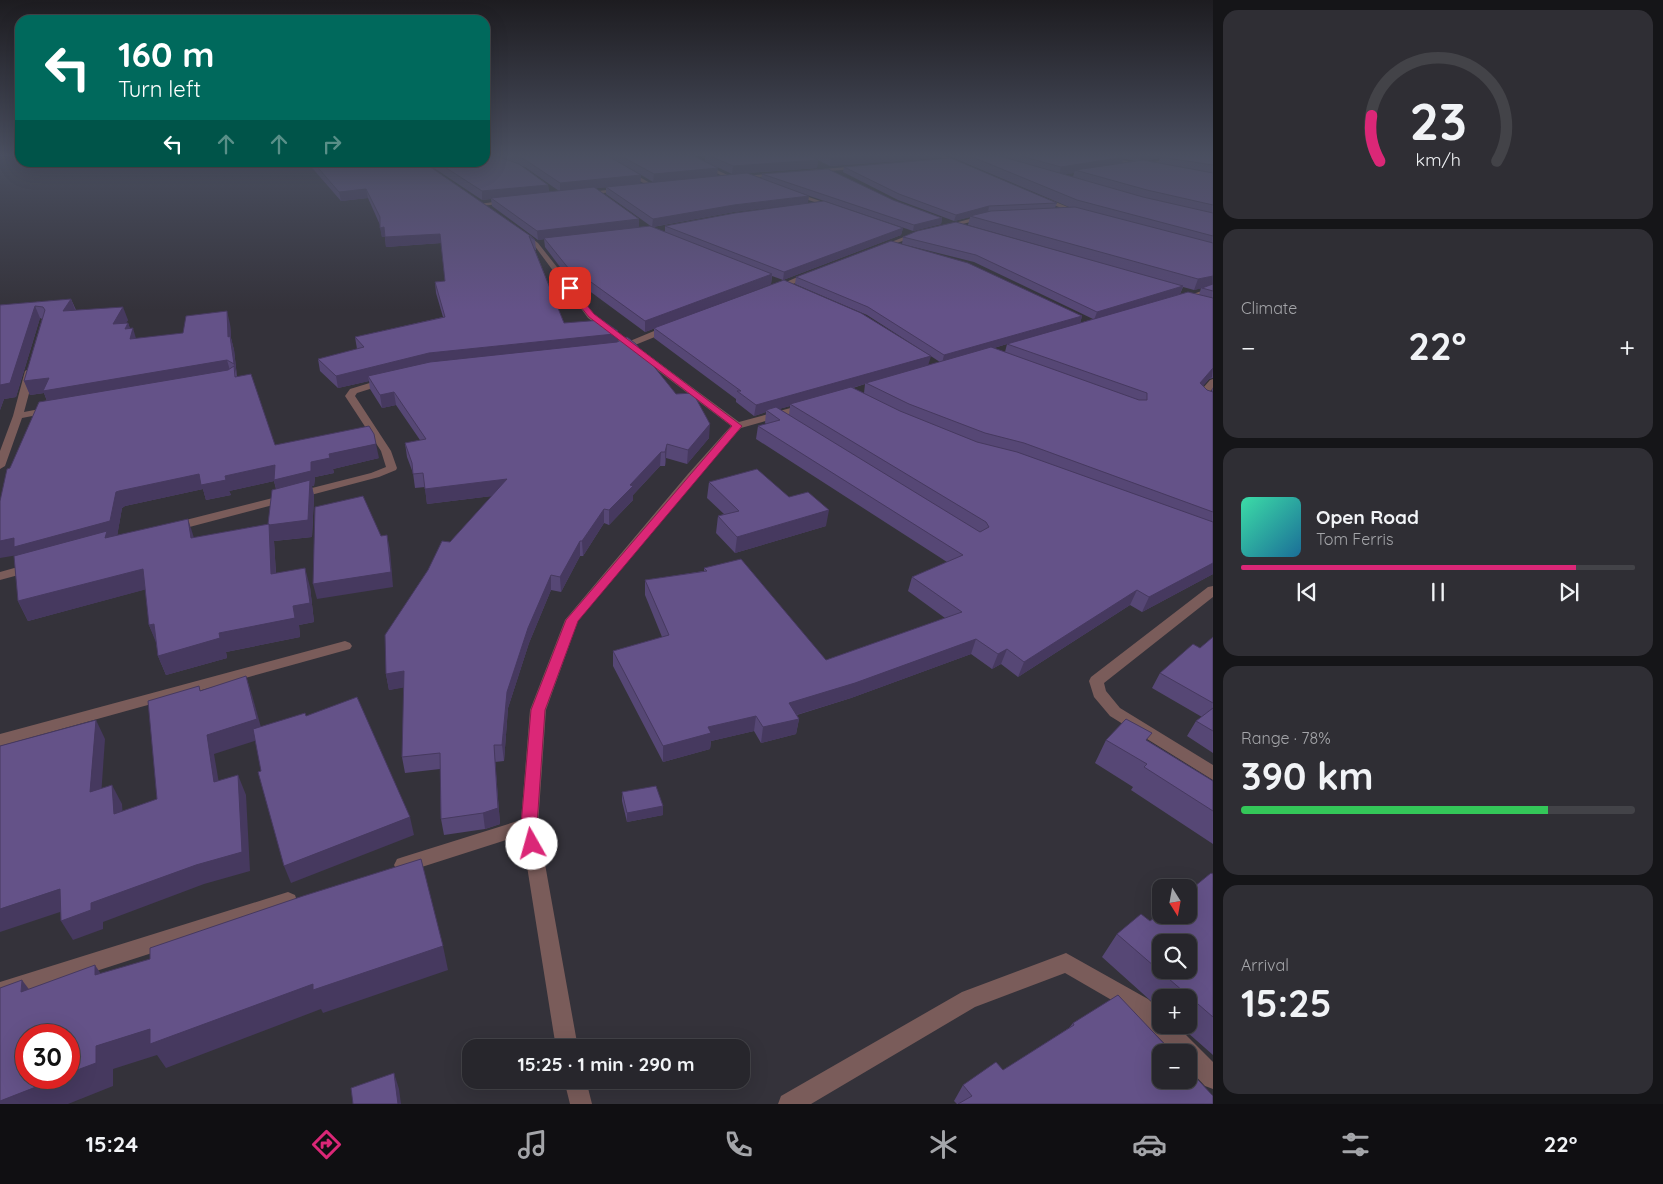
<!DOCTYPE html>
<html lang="en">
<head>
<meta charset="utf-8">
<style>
	:root { --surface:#27262c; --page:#2f2e34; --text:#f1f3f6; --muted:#a4a5a9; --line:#434348; --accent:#db2777 }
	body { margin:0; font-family:Quicksand,sans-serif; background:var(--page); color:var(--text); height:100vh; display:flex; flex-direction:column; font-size:19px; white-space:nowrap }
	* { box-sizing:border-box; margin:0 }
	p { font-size:16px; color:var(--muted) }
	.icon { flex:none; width:28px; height:28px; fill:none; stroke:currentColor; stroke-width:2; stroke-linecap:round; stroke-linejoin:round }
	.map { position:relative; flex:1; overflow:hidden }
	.side { display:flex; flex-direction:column; gap:10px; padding:10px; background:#151518; width:450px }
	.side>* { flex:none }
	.top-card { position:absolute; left:15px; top:15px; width:475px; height:152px; border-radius:15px; box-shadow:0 5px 20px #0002,0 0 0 1px var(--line); background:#00695c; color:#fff; overflow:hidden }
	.needle { width:32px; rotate:169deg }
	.fabs { position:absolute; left:1152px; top:879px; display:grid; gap:10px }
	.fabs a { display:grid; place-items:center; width:45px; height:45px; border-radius:10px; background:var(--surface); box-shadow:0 5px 20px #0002,0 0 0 1px var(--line); font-size:25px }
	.speed { position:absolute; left:15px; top:1024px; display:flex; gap:10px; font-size:25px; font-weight:700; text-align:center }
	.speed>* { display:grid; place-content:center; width:65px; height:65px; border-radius:50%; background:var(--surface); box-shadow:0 5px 20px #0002,0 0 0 1px var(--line); line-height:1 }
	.speed .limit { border:8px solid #d22; background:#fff; color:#111 }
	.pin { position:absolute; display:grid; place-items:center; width:42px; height:42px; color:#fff; margin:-21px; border-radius:10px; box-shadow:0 2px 8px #0006 }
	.me { position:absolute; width:55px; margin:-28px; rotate:353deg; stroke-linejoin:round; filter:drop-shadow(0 0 4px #0008) }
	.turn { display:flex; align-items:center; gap:18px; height:105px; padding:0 20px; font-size:22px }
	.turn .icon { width:65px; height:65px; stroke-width:2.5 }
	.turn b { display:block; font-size:35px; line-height:42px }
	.lanes { display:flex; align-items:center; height:48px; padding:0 20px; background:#0003; justify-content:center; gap:25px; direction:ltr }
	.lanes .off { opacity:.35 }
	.big { font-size:38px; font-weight:700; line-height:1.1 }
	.side .widget { flex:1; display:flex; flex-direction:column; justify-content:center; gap:8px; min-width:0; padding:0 18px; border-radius:15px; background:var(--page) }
	.side .dial { align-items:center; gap:0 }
	.dial svg { height:130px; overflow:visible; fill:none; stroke:var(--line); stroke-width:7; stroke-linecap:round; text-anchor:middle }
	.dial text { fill:var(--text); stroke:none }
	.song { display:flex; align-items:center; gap:15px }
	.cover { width:60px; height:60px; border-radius:8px; background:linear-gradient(135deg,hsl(160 70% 55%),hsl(200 70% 35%)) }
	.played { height:5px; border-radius:2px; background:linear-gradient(90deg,var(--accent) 85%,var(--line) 85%) }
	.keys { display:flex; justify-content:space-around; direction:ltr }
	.heat { display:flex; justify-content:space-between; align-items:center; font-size:28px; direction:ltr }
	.charge { height:8px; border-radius:4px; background:linear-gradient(90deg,#34c759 78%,var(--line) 0) }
	.trip { position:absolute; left:462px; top:1039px; width:288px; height:50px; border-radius:15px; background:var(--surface); box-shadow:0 5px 20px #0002,0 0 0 1px var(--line); font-weight:700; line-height:50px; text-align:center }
	.dock { display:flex; height:80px; justify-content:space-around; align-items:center; background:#100f12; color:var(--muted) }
	.dock .icon { width:35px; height:35px }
	.dock .on { color:var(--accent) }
	.dock b { font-size:22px; color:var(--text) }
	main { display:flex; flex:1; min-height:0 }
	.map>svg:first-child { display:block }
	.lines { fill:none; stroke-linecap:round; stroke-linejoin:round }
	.minor { fill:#7a5c5a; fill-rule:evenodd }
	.wall { fill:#564775; fill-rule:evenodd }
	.shaded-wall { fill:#46395f }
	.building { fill:#645288; stroke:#46395f; fill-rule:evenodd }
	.route { fill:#db2777; stroke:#8e194d }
</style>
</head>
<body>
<main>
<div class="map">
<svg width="1213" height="1104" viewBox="0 0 1213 1104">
	<rect width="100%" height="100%" fill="#34323a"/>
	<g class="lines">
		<g class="minor">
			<path d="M598 156H604L655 186 650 187Z"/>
			<path d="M681 156H687L734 178 729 179Z"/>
			<path d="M938 156H945L966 165 961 166Z"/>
			<path d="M1088 156C1106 154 1123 162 1140 163 1156 164 1172 155 1188 156L1145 167Z"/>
			<path d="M861 166 859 169 812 172 809 170Z"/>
			<path d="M779 173 777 176 737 179 734 177Z"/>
			<path d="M625 188 623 191 583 195 580 193Z"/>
			<path d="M790 192H794L838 207 833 208 790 194Z"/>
			<path d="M1041 196 1080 212 1081 213 1076 214 1039 199Z"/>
			<path d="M510 200 508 203 481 206 478 204Z"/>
			<path d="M984 215 987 217 986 218 943 229 940 227Z"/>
			<path d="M919 231 922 233 921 234 881 249 876 248Z"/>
			<path d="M521 233H525L538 243 594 314 630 341 666 326H672V330L635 345 739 422 805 404 810 407 808 409 741 428 696 478 578 621 546 710 538 825 578 1048H556L522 835 403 873 397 871 394 865 397 859 403 857 521 820 530 710 565 620 688 474 731 426 628 348 615 351V347L623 344 588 318 534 245 521 235Z"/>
			<path d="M809 272 816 274 777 291 770 289Z"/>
			<path d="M1213 287V292L1180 302 1176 300Z"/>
			<path d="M30 368 35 371 24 412 50 407 55 410 53 412 22 418 5 466 0 469V451L13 416 25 371Z"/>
			<path d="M386 378 389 379V383L357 393 355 396 391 451 397 468 396 470 379 477 178 530H170L168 527 170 524 371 473 386 467 381 451 345 396 350 389Z"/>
			<path d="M1213 379V388L1207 395 1213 399V405L1202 401 1197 395 1210 380Z"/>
			<path d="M32 563 38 567 37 570 0 580V572Z"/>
			<path d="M1213 586V597L1104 683 1106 691 1120 708 1213 765V780L1110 716 1094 697 1089 681 1091 677 1208 587Z"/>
			<path d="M345 641 350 643 352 646 350 649 0 746V734Z"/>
			<path d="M288 892 295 895 297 901 295 907 0 1002V982Z"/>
			<path d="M1066 953 1148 999 1161 1011V1025H1176L1213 1062V1089L1205 1086 1189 1069V1052H1173L1134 1013 1065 973 975 1007 811 1104H778L781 1096 962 992Z"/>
			<path d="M564 1080H586L592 1104H570Z"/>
		</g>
	</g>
	<g class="wall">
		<path d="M485 156H694L705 161V156H943L939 158 830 166 818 160 817 168 732 174 717 167V176L653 182 621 163 641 175 640 184 596 188 639 227H652L606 194V187L761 179 762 174 893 200 942 218 941 224 913 231 786 188 808 203 734 212 653 227 665 232V226L903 228 901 235 783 280 772 276 771 284 645 332 584 287 582 290 569 279 545 247 544 239 538 240 492 206 491 199 482 200 425 162H485ZM520 166 525 167 559 191 549 192 548 185Z"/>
		<path d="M949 156H1213V378L1209 379 1203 386 1207 390 1211 392 1213 387V574L1142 612 1130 605 1018 677 1001 664 992 669 971 654 851 698 797 715 799 719 796 734 761 743 754 731 711 741 710 749 663 762 613 666V651L662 637 645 595V580L704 571V568L826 660 945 618 908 591 912 577 947 562 756 439 758 426 766 424 765 423 766 412 754 416 736 402V399L654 338V328L929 365 940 362 867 315 795 284 796 277 1082 316 1080 323 1093 319 974 262 902 244 903 237 1073 255 968 225 970 217 954 221 898 200 843 172 844 167 1057 203 1055 208 1069 207ZM1160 158 1158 163 1145 160H1149ZM1123 159H1125L1137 161 1122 163ZM1074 173 1073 177 1064 174ZM1183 287 1194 290 1201 288 1199 295 1180 294ZM1007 344 1005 352 994 348ZM865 384 864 393 853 388ZM790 406 789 415 779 409Z"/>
		<path d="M307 162H423L532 237 535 240 536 250H535L564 323 618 331V341L709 438 687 464 666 458 665 466H660L633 495V500L609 525 604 523 583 556H580L561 592 551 590 529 643 508 708 504 761 495 762 500 824 485 829 444 835 441 819 440 769 405 773 402 757 404 687 389 690 386 674 450 542 492 496 427 504 425 487 415 488 413 473 407 457 405 443 420 440 396 405 382 408 370 389 369 381 338 388 320 371 318 359 357 349 355 337 443 317 436 293 435 282 445 281 441 243 386 247 385 237H382L380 225 368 198 341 201Z"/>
		<path d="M71 299 76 310 128 320 125 323H128L130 329 136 339 183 333 230 324 231 338 234 350 237 376 275 445 379 458 333 469 334 473 315 477 314 486H312L314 496 312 537 274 541 276 574 310 587 314 622 299 625 300 637 226 652 227 658 166 675 158 656 156 641 149 625 146 589 28 621 18 601V555L10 468 47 401 44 393 30 395 24 381 42 319 40 318 16 397 4 399 0 410V305ZM274 481 276 489 268 524 194 538 117 536 122 508 125 506 203 489 206 500 231 495 229 491Z"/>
		<path d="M709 482 789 497 826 526 735 553 716 533 718 516 724 514 707 498Z"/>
		<path d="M1213 637V753L1187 736 1196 721 1202 717 1152 688 1160 673 1200 648Z"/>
		<path d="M1106 740 1148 741 1213 781V844L1131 790 1133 787 1095 763Z"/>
		<path d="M622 792 663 806V815L627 822 622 801Z"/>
		<path d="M1213 874V1055L1179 1025H1189V998H1161V1010L1102 957 1117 934 1150 921Z"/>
		<path d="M1073 1023 1213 1104H957L954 1101 963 1085 1003 1070 1069 1028Z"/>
	</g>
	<g class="shaded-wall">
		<path d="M863 156H943L939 158 830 166 831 158Z"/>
		<path d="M1142 156H1177L1160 157V158L1140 161Z"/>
		<path d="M1124 157 1121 165 1075 170 1074 173 1059 175 1061 167Z"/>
		<path d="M818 160 817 168 732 174 733 166Z"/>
		<path d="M718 168 717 176 653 182 654 174Z"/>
		<path d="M641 175 640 184 560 192V183Z"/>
		<path d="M548 185 549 194 491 198V199L482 200V191Z"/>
		<path d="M366 189 368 198 341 201 339 192Z"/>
		<path d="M809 196 808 203 734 212 652 227 653 219 734 205Z"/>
		<path d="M989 206 988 212 970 216V217L954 221 956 215Z"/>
		<path d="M942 218 941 224 913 231 914 225Z"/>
		<path d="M639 219V229L538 240 537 231Z"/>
		<path d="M384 227 385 237H382L380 228Z"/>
		<path d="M903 228 901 235 783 280 784 272Z"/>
		<path d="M440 234 441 243 386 247 385 237Z"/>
		<path d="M772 274 771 284 645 332V321Z"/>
		<path d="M1213 276V286L1194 290 1198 279Z"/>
		<path d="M584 277V287L582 290 581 280Z"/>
		<path d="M1183 286 1180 294 1094 320 1097 312Z"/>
		<path d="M71 299 76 312 63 311Z"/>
		<path d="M35 306 40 318 16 397 4 399 0 410V385Z"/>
		<path d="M123 307 128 320 118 338 113 324Z"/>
		<path d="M227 311 230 324 231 338 234 350 237 378 228 337Z"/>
		<path d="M1082 316 1080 324 1007 344 942 363 944 355Z"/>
		<path d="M128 323 132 333 133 328 137 342 135 353 125 329Z"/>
		<path d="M618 331V343L368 376 369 381 338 388 336 376 429 353Z"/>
		<path d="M931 356 928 366 866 383 865 384 792 405 790 404V406L768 412 766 410V412L754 416 756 405Z"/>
		<path d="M227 360 231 374 49 406 44 393 30 395 24 381 49 378Z"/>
		<path d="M1213 368 1212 377 1209 379 1195 395 1200 383Z"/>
		<path d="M394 392 396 405 382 408 380 395Z"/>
		<path d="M710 424 709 438 687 464 688 450Z"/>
		<path d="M376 444 379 458 333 469 334 473 315 477 314 486H312L314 496 312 537 274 541 277 593 271 574 268 525 278 495 274 481 229 491 231 495 206 500 203 489 125 506 122 508 117 537 22 563 18 555 0 558V541L119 491 199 474 225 476 275 465 311 462 329 454Z"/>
		<path d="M667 444 666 458 665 466V452Z"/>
		<path d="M661 452 660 466 633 495V500L609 525V510L630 485Z"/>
		<path d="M507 479 508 494 427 504 425 489Z"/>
		<path d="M604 509V523L583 556 582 541Z"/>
		<path d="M829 510 826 526 735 553 737 537Z"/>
		<path d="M188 519 194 538H191Z"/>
		<path d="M387 535 390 550 393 587 317 599 313 584Z"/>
		<path d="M580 541V556L561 592 560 577Z"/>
		<path d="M1213 563V574L1142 612 1149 597Z"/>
		<path d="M305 568 310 587 314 622 299 625 300 637 226 652 227 658 166 675 158 656 293 606Z"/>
		<path d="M143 569 151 588 28 621 18 601Z"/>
		<path d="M551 575V590L529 643 508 708 504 761 502 745 507 692 528 628Z"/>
		<path d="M1137 590 1130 605 1018 677 1024 662Z"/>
		<path d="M154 624 157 645 149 625Z"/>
		<path d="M976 639 971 654 851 698 786 718 789 703Z"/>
		<path d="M1007 649 1001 664 992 669 998 654Z"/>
		<path d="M404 671 407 687 389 690 386 674Z"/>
		<path d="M246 676 252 695 264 738 214 754 222 801 214 782 207 735Z"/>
		<path d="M756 716 754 731 711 741 710 749 663 762V746L708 727Z"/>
		<path d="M799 719 796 734 761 743 763 727Z"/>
		<path d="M96 720 105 739 100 811 90 792Z"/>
		<path d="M494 745 500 824 485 829 483 813Z"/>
		<path d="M238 775 246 795 250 871 204 884 103 922V929L73 940 61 921 91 903Z"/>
		<path d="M112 785 122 804 124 833 114 814Z"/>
		<path d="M663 806V815L627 822V813Z"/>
		<path d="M410 817 414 835 291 883 284 866Z"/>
		<path d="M60 889 72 908 0 932V909Z"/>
		<path d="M443 946 448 970 323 1013 321 1009 166 1068 157 1055 113 1069V1086L68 1104H0V1101L59 1078H69V1073L96 1046 150 1029 313 984Z"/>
		<path d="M95 965 111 989 95 975Z"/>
		<path d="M22 980 40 1004 21 992Z"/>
		<path d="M394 1073 399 1089 401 1104H398Z"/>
	</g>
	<g class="building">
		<path d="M485 156H496L519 164 548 185 482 191 437 162H485Z"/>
		<path d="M515 156H608L641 175 560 183 524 159Z"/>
		<path d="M621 156H694L718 168 654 174Z"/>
		<path d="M710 156H810L818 160 733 166Z"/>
		<path d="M826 156H863L831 158Z"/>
		<path d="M970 156H1000L1143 197 1213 213V236L1077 200Z"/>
		<path d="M1021 156H1118L1124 157 1061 167Z"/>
		<path d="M1165 156H1213V165L1160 157Z"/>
		<path d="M951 158 1057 203 989 206 956 215 899 194 844 167Z"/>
		<path d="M1143 160 1213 173V205L1147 190 1075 170Z"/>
		<path d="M313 162H423L532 237 535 240 529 236 564 323 602 320 618 331 614 334 429 353 336 376 318 359 364 347 355 337 445 317 435 282 445 281 440 234 385 237 384 227 380 228V217L366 189 339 192Z"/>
		<path d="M828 169 893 200 942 218 914 225 762 174Z"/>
		<path d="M747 173 809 196 734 205 653 219 606 187Z"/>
		<path d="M594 187 639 219 537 231 491 198Z"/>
		<path d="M824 201 903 228 784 272 665 226 735 213Z"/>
		<path d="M1075 207 1213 243V276L1198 279 970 216 991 211Z"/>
		<path d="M956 222 1183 286 1097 312 976 255 903 237 917 231Z"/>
		<path d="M650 226 772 274 645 321 584 277 581 280 569 269 544 238Z"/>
		<path d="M891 241 968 263 1082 316 944 355 868 307 796 277Z"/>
		<path d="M784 280 861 313 931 356 756 405 737 391H741L654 328Z"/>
		<path d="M1213 284V291L1202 288Z"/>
		<path d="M1188 292 1213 298V368L1200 383 1207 390 1213 392V512L1024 443 985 433 909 404 866 383 991 347 1139 400H1147V393L1007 344Z"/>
		<path d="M71 299 63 311 123 307 113 324 128 323 125 329 133 328 130 339 183 333 186 316 227 311 228 337 230 336 234 364 227 360 43 391 49 378 24 381 45 310 43 307 35 306 10 383 0 385V305Z"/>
		<path d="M627 337 636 344 676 394 693 393 710 424 688 450 667 444 665 452H661L630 485 633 486 609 510 604 509 582 541H580L560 577 551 575 528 628 507 692 502 745H494L498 808 483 813 441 819 440 753 402 757 404 671 386 674 385 635 428 570 442 541 450 542 507 479 425 489 423 473 413 474 412 463 405 443 426 439 394 392 380 395 368 376 430 362 617 342Z"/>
		<path d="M234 366 235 377 251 374 275 445 369 426 374 434 376 444 329 454 330 458 311 462V471L274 480 275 465 225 476 226 480 201 485 199 474 119 491 116 492 110 521 14 547V538L0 541V501L7 469 10 468 39 402 228 370Z"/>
		<path d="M851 387 900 411 977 442 1017 452 1213 522V563L1149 597 1137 590 1024 662 1007 649 998 654 976 639 855 683 789 703 799 719 763 727 756 716 708 727 711 733 663 746 613 651 669 635 645 580 707 571 704 568 741 559 826 660 962 612 912 577 963 555 758 426 780 420 766 410 776 407 980 532 989 527 986 522 790 404Z"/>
		<path d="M757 469 789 497 808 492 829 510 737 537 718 516 739 511 709 482Z"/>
		<path d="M310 480 308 520 269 525V524H268L272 490Z"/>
		<path d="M363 496 381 536 387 535 391 572 313 584 315 507Z"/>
		<path d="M188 519 191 538 269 524 271 574 305 568 310 603 293 606 295 618 219 633 220 638 158 656 154 624 149 625 143 569 18 601 14 556 107 531 105 538Z"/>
		<path d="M1213 637V703L1160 673 1193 644 1200 648Z"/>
		<path d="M246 676 257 719 207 735 214 782 238 775 242 852 196 865 91 903V910L61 921 60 889 0 909V746L96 720 90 792 112 785 114 814 157 799 148 701 199 686 200 691Z"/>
		<path d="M357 697 410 817 284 866 258 772 261 771 253 729 305 713 306 716Z"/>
		<path d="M1213 708V731L1196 721Z"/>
		<path d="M1126 719 1152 733 1146 740 1213 781V811L1144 767 1147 764 1106 740Z"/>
		<path d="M656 786 663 806 627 813 622 792Z"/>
		<path d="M421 859 443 946 313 990V984L150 1044V1029L96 1046V1063L69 1073V1035H26V1078H59L0 1101V988L22 980 21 992 95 965V975L150 959V948L303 896Z"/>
		<path d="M1211 873 1213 874V1017L1117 934 1141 914 1150 921 1161 913V915H1189V891ZM1161 942H1189V970H1161Z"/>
		<path d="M1118 995 1172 1052H1161V1080H1189V1070L1213 1096V1104H958L972 1096 963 1085 996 1062 1003 1070 1074 1025 1073 1023Z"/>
		<path d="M394 1073 398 1104H353L351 1088Z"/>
	</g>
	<linearGradient id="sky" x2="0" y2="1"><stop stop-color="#1d1c20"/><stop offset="0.5" stop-color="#4a4f60"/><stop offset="1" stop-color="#4a4f60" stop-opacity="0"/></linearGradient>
	<rect width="1213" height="310" fill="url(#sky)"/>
	<path class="route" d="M567 287H572L594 314 742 426 578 621 545 710 537 825 540 844 538 849 532 852 526 849 521 825 531 710 566 620 732 426 589 317 567 290Z"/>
</svg>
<div class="fabs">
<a><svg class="needle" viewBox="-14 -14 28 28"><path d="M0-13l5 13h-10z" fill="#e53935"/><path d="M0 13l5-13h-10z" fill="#a4a5a9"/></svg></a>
<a><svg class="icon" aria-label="search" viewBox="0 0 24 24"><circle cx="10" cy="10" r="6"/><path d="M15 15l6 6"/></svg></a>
<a>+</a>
<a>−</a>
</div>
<div class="speed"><div class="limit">30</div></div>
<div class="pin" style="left:570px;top:288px;background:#d93025"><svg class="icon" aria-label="arrive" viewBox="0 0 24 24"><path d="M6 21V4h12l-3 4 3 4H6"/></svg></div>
<svg class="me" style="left:532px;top:844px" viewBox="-20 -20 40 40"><circle r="19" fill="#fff"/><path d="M0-13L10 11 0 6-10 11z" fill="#db2777"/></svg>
<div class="trip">15:25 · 1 min · 290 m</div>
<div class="top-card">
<div class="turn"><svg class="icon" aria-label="left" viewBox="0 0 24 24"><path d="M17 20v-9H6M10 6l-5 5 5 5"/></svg><div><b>160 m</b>Turn left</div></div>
<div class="lanes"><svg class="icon" aria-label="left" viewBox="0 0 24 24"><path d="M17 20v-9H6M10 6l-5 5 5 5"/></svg><svg class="icon off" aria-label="ahead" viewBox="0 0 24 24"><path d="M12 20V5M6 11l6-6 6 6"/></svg><svg class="icon off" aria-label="ahead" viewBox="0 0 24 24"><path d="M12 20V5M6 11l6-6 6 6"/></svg><svg class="icon off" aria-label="right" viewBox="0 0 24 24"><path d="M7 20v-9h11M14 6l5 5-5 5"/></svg></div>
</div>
</div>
<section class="side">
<div class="widget dial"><svg viewBox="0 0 100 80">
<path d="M14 69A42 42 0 1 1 86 69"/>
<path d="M14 69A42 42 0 0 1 9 41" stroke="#db2777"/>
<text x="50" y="56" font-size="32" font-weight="700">23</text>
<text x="50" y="72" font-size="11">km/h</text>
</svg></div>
<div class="widget"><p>Climate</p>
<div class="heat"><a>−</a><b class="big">22°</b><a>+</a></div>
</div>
<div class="widget">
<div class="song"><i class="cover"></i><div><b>Open Road</b><p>Tom Ferris</p></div></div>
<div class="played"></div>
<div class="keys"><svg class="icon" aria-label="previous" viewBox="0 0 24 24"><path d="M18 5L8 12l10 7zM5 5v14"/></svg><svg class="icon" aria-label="pause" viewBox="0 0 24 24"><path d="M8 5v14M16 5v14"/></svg><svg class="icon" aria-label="next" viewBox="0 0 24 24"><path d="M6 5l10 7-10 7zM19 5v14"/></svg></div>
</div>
<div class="widget"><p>Range · 78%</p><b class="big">390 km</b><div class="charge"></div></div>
<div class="widget"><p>Arrival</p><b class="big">15:25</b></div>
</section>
</main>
<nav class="dock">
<b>15:24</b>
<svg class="icon on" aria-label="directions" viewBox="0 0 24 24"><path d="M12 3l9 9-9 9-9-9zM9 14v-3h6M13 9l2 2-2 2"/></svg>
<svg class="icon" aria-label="music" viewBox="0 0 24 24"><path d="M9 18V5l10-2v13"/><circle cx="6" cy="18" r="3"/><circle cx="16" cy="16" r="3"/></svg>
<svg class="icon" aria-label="phone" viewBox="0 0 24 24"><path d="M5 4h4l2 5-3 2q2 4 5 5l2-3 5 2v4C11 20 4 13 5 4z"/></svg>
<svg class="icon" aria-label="climate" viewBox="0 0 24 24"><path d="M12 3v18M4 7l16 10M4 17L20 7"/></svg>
<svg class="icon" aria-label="car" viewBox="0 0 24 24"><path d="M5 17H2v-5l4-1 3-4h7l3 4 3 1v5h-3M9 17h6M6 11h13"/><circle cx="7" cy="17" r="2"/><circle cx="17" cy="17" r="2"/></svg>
<svg class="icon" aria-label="filters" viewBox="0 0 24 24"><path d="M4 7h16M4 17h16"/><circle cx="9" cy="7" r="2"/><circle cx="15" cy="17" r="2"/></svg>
<b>22°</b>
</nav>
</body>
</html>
